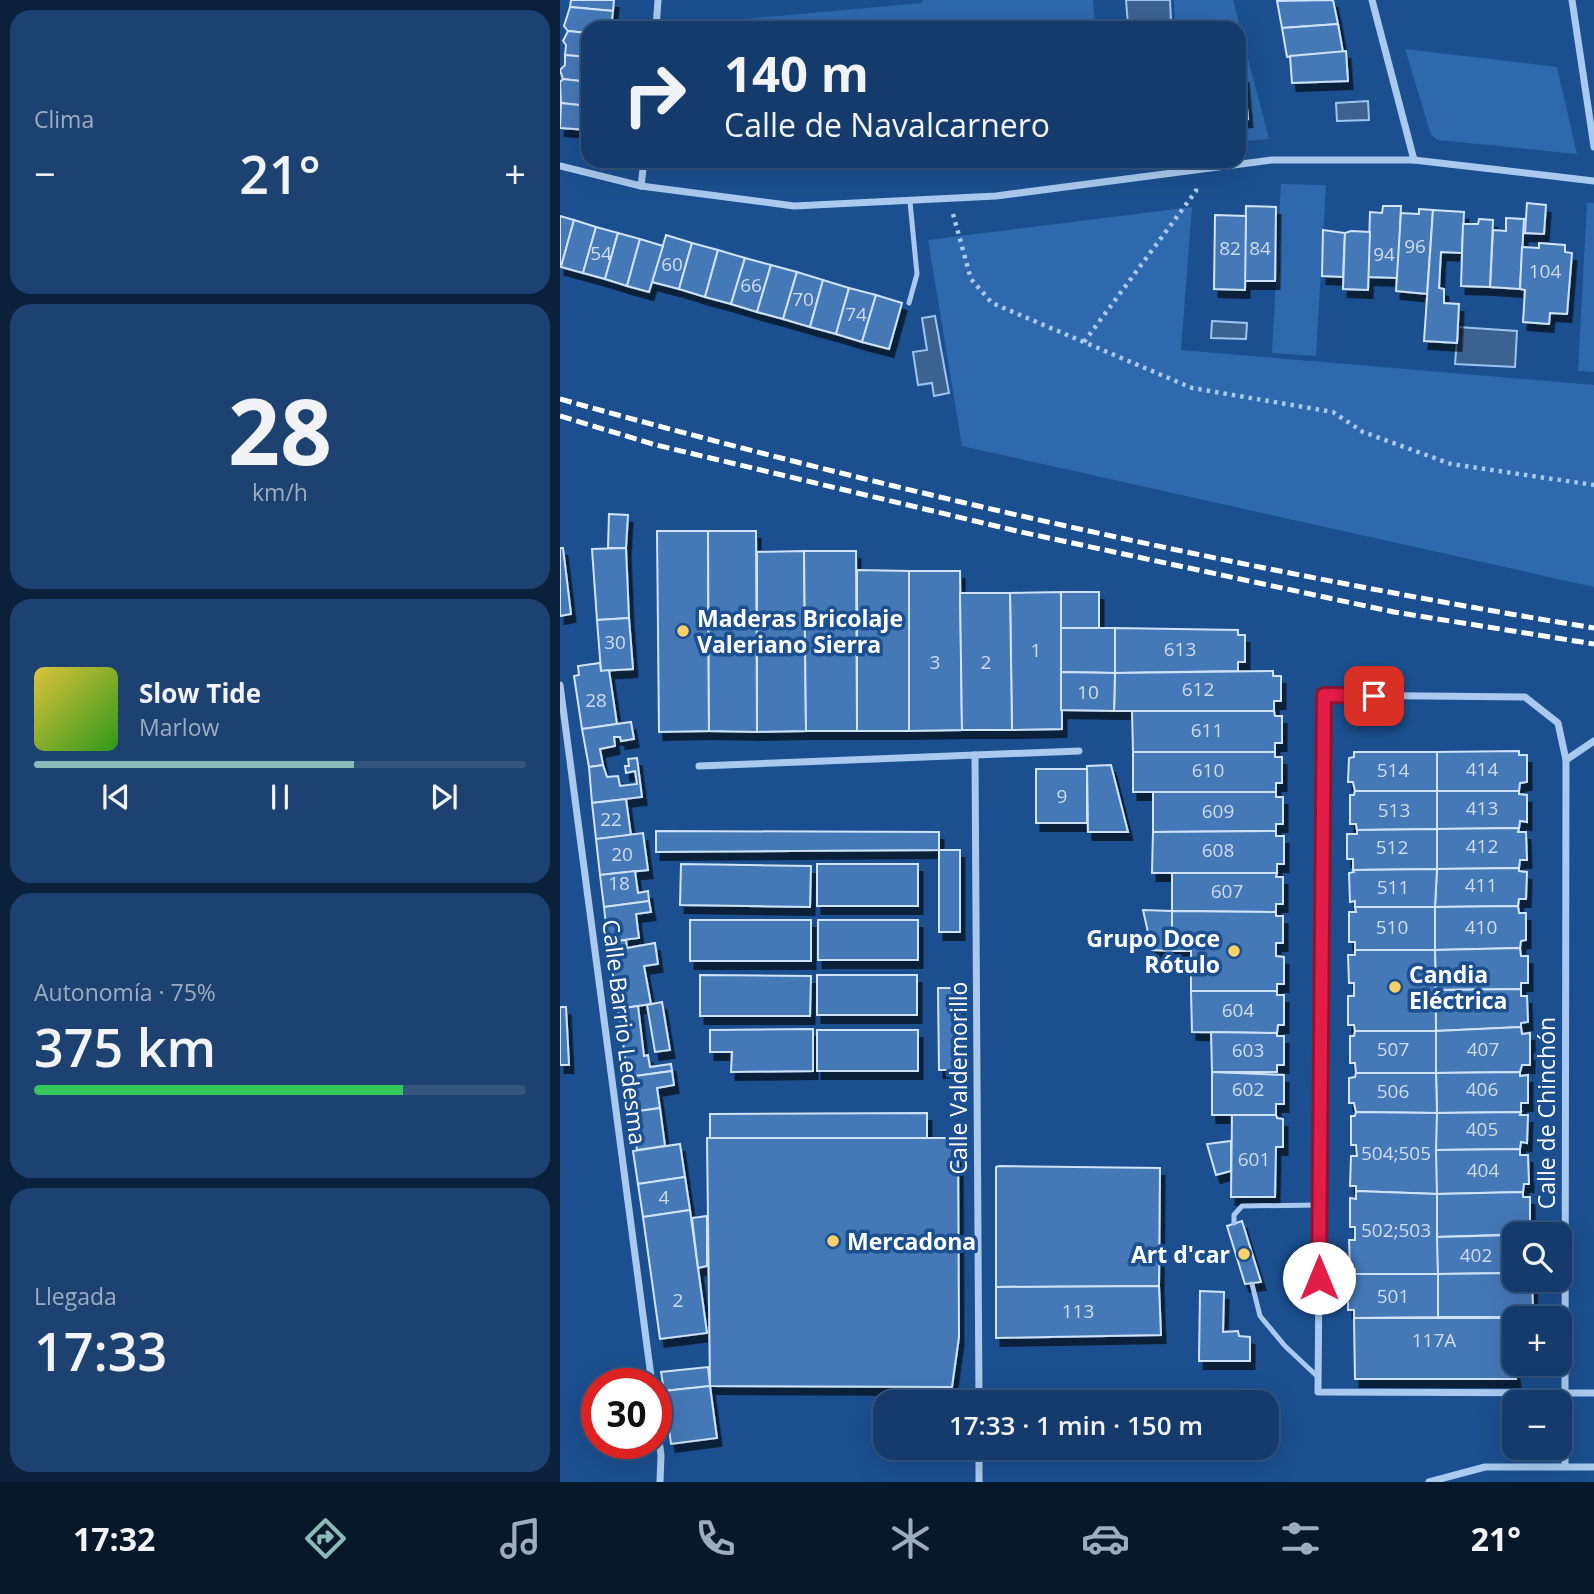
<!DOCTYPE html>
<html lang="es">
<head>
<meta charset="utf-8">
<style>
	:root { --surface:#143b6b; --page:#1d4271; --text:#f1f3f6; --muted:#9dadc1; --line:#33557e; --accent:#8bbbb9 }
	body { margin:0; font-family:"Open Sans",sans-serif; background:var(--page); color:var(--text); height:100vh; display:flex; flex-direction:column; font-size:26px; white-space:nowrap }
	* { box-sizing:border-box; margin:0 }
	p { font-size:23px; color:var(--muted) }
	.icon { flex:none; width:38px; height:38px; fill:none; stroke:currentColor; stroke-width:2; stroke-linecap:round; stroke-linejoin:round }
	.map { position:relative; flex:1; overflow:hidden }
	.side { display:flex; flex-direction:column; gap:10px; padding:10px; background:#0b203b; width:560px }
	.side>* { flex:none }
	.top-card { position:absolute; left:21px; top:21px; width:665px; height:147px; border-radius:21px; box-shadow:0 7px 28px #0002,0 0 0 2px var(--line); background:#143b6b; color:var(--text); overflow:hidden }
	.buttons { position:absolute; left:942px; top:1222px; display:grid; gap:14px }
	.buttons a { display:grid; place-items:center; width:70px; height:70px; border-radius:14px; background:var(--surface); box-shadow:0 7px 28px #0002,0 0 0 2px var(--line); font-size:35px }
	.speed { position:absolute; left:21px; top:1368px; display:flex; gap:14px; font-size:35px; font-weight:700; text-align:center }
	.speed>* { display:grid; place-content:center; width:91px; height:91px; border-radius:50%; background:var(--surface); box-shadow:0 7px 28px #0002,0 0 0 2px var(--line); line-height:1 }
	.speed .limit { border:10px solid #d22; background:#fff; color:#111 }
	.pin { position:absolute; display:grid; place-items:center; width:60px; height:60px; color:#fff; margin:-30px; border-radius:14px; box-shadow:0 4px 10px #0006 }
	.me { position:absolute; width:77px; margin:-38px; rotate:0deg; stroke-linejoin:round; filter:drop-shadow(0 0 5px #0008) }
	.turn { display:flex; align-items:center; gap:24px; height:147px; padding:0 28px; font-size:32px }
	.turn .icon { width:91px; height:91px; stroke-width:2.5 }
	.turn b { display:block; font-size:49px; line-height:60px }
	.big { font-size:52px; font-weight:600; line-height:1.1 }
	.side .tile { flex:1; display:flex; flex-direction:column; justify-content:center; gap:10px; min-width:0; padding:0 24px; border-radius:21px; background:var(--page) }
	.side .dial { align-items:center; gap:0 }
	.dial b { font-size:91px; line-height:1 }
	.song { display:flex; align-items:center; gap:21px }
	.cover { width:84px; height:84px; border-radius:10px; background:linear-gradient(135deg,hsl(50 70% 55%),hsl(110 70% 35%)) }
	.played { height:7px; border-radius:4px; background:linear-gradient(90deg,var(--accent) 65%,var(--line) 65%) }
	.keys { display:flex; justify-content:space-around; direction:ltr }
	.heat { display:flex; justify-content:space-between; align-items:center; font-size:38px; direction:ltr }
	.charge { height:10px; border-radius:5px; background:linear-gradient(90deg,#34c759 75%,var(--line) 0) }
	.trip { position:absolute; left:313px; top:1390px; width:406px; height:70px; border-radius:21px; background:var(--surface); box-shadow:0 7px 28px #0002,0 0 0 2px var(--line); font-weight:600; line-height:70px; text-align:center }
	.tab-bar { display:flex; height:112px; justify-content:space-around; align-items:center; background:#08182b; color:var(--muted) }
	.tab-bar .icon { width:49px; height:49px }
	.tab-bar .on { color:var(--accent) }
	.tab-bar b { font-size:32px; color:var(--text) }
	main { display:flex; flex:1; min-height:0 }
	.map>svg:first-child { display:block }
	.green { fill:#2e69ad }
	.water { fill:#3c6290; stroke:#9cc4f0; stroke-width:2 }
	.building { fill:#4478b7; stroke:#cfe3fa; stroke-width:2; filter:url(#shadow) }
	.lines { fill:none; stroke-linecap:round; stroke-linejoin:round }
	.path { stroke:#a9c9ee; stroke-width:4.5; stroke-dasharray:3.5 5; stroke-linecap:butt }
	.lane { stroke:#a9c9ee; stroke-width:5 }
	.street { stroke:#a9c9ee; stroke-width:7 }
	.rail { stroke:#fff; stroke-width:5; stroke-dasharray:12 5; stroke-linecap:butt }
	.route-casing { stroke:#92132f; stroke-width:18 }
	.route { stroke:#e11d48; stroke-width:12 }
	.poi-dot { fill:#ffd166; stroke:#1b4f8f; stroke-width:2.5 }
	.labels { text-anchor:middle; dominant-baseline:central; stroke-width:7; stroke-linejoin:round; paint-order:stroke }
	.number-label { font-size:19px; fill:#d0dded }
	.poi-label { font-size:23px; font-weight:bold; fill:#fff; stroke:#1b4f8f; text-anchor:start }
	.street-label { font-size:23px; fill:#fff; stroke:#1b4f8f }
</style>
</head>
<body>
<main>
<section class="side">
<div class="tile"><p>Clima</p>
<div class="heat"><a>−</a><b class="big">21°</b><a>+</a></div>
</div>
<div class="tile dial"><b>28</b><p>km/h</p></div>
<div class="tile">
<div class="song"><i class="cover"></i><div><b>Slow Tide</b><p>Marlow</p></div></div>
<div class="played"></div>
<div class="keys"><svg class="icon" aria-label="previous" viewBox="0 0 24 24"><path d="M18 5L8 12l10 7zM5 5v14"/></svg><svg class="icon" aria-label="pause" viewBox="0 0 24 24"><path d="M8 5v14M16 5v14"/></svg><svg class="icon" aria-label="next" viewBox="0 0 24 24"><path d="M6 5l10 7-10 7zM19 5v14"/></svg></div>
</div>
<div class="tile"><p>Autonomía · 75%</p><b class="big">375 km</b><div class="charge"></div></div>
<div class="tile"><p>Llegada</p><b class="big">17:33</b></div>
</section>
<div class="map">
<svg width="1034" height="1482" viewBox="0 0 1034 1482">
	<defs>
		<filter id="shadow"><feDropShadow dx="4.5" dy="8" stdDeviation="0" flood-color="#0009"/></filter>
	</defs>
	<rect width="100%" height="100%" fill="#1b4f8f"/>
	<g class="green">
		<path d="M363 0H533L535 28H130V24L362 3Z"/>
		<path d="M614 0H673L683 39 679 40V28H554L615 25Z"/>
		<path d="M685 47 709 139 686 141 682 120 687 119 684 76H679V48Z"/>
		<path d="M845 49 997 67 1017 154 878 140 871 135Z"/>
		<path d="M721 184 766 185 756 356 712 353Z"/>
		<path d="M1027 203H1034V372L1018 371Z"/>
		<path d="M632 207 621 350 1034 385V587L402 446 368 240Z"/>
	</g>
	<g class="water">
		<path d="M566 0H610L611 22 568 25Z"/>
		<path d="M808 101 809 120 777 121 776 103Z"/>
		<path d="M375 316 389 393 374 396 372 383 358 385 353 352 367 350 362 318Z"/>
		<path d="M652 321 687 323 686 339 651 338Z"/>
		<path d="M898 327 957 331 955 367 895 364Z"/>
	</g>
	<g class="building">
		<path d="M11 0H54L53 11 10 7Z"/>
		<path d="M773 0 778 24 722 28 717 1Z"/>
		<path d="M10 7 53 11 51 28H28V33L8 31 4 26Z"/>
		<path d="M778 24 783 52 727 57 722 28Z"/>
		<path d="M8 31 28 33V57L5 55 6 45 3 41Z"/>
		<path d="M786 51 788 81 732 83 730 56Z"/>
		<path d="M5 55 28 57V82L3 79 0 70 5 65Z"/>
		<path d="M684 75 688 119 679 120V76Z"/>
		<path d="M3 79 28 82V106L1 103 0 82Z"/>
		<path d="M1 103 28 106V130L0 128Z"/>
		<path d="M967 203 986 205 984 234 965 233Z"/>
		<path d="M686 206 716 207 715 281H684Z"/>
		<path d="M823 206H841L838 278 808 277 810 212 822 213Z"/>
		<path d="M859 209 873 210 867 294 836 291 841 213 859 214Z"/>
		<path d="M873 210 904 212 902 253 881 252 879 288 884 289V303L899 304 897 343 864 341Z"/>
		<path d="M655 215 686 216 685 290 654 289Z"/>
		<path d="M0 216 14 220 1 267H0Z"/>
		<path d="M946 218 964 219 960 289 930 287 933 230 946 231Z"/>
		<path d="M919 219 933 220 930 287 901 286 903 224H918Z"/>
		<path d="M14 220 36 227 23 273 1 267Z"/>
		<path d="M36 227 58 233 45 279 23 273Z"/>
		<path d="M763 230 785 233 783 277 762 276Z"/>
		<path d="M791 231 810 232 808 290 783 289 785 233Z"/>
		<path d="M58 233 80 239 67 286 45 279Z"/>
		<path d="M106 235 132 243 119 289 92 282Z"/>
		<path d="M80 239 103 246 89 292 67 286Z"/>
		<path d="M132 243 158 250 145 297 119 289Z"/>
		<path d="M979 243 1005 245V252L1012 253 1007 314 990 313 989 324 963 322 965 290 960 289 962 247 979 248Z"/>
		<path d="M158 250 185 258 171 304 145 297Z"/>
		<path d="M185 258 211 265 197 312 171 304Z"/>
		<path d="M211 265 237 272 223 319 197 312Z"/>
		<path d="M237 272 263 280 250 327 223 319Z"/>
		<path d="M263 280 289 288 276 334 250 327Z"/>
		<path d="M289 288 316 295 302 342 276 334Z"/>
		<path d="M316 295 342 303 329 349 302 342Z"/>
		<path d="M49 514 68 515 66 548H48Z"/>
		<path d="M97 531H148L149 731 99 732Z"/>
		<path d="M148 531H196L197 732 149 731Z"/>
		<path d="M0 548H3L11 614 0 616Z"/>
		<path d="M66 548 69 618 37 620 32 549Z"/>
		<path d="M244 551 246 731 197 732V552Z"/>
		<path d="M244 551H296L297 731H246Z"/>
		<path d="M297 570 349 571V731H297Z"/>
		<path d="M349 571H400L402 730 349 731Z"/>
		<path d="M501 592 502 729 452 730 450 593Z"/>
		<rect x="501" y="592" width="38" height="36"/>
		<path d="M400 593H450L452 730H402Z"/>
		<path d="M69 618 73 669 41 671 37 620Z"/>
		<path d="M501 628H555V673L501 672Z"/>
		<path d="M555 628 678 630V635H685V662H678V671L555 673Z"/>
		<path d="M40 663 41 671 49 670 57 724 22 729 14 676 19 675 18 666Z"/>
		<path d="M713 671V676H721V701H714V711H554L555 673Z"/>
		<path d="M501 672 555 673 554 711 501 710Z"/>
		<path d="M572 711H714L715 716H722V743H715V752H573Z"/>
		<path d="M71 722 74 739 61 741 60 737H54L55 746 40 749 43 765 29 767 22 729Z"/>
		<path d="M959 751V755H967V782L960 783 959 791H877V752Z"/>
		<path d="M573 752H715V757H722V783H716V792H573Z"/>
		<path d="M794 752H877V791H795L793 782H788L789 758 794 757Z"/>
		<path d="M77 758 82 797 32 803 29 767 43 765 47 777 58 776 60 786 77 784 75 771 66 773 65 766H69L68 759Z"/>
		<path d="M551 765 568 832H528L527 766Z"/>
		<rect x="476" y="769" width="51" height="54"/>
		<path d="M795 791H877V829L797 830 796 824H790V795H794Z"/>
		<path d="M877 791H959V794L967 795V822L960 821 959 828 877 829Z"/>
		<path d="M593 792H716V797H723V824H716V831L593 832Z"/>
		<path d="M66 799 71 835 36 839 32 803Z"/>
		<path d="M959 828 958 832H966L967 860H960L959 868 877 869V829Z"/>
		<path d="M877 829V869L793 870V859H787V834H797V830Z"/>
		<path d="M96 831 379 832V850L96 852Z"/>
		<path d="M716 831V836H724V864H717V873H592L593 832Z"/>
		<path d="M83 833 88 870 40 875 36 839Z"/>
		<rect x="379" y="850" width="21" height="82"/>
		<path d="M121 864 251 866 250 907 120 905Z"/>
		<rect x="257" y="864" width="101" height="42"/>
		<path d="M959 868V871L967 872 966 899H959L958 906 875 907 877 869Z"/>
		<path d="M877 869 875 907H795V901L790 902 789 873 794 872 793 870Z"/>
		<path d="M75 871 78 893 88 891 89 901 44 907 40 875Z"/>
		<path d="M612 873H717L716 877H723V904H716V912L612 911Z"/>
		<path d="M89 901 91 912 76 914 79 938 48 942 44 907Z"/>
		<path d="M958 906 959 913H966V940L961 941 960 948 875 950V907Z"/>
		<path d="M795 907H875V950H795V942H789V912H796Z"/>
		<path d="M583 910 612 911V951L592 950Z"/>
		<path d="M612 911 716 912V916H723V943H716V956L724 957V984H717V991H631V951H612Z"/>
		<rect x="130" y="920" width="121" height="41"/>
		<rect x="258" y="920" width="100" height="40"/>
		<path d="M66 940 67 948 95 943 98 964 84 966 91 1004 58 1009 48 942Z"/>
		<path d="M960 948 961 956H968V983H961V989L876 990 875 950Z"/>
		<path d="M795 950H875L876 1031H795L794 1025H788V996H794V983H789L788 955H795Z"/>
		<path d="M140 975 251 976 250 1016H140Z"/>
		<rect x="257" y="975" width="100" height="40"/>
		<path d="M378 988H399L400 1070H379Z"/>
		<path d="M961 989V996H967L968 1022 961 1023V1027L876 1031V990Z"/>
		<path d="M631 991H717V995H724V1025H718L717 1033 632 1032Z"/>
		<path d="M102 1002 110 1050 95 1052 87 1005Z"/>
		<path d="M78 1006 84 1056 88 1055 90 1067 111 1064 112 1071 68 1077 58 1009Z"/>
		<path d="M0 1007H6L9 1065H0Z"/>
		<path d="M961 1027 962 1034 970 1033V1065H962L960 1072 876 1073V1031Z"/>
		<path d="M253 1029V1071L171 1072 172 1052H150V1030Z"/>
		<rect x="257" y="1030" width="101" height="41"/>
		<path d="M795 1031H876V1073H796L795 1063H790V1036H794Z"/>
		<path d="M651 1032 717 1033V1036H724V1065H717V1072H652Z"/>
		<path d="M112 1071 114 1085 97 1088 100 1108 72 1112 68 1077Z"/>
		<path d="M652 1072 724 1075V1104H716V1115H652Z"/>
		<path d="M960 1072V1076L968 1075V1103H961V1112L877 1113 876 1073Z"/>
		<path d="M796 1073H876L877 1113 796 1112 794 1103H789V1078L795 1077Z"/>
		<path d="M100 1108 105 1146 77 1150 72 1112Z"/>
		<path d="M796 1112 877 1113V1194L796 1191V1186H790L791 1156H797L796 1145H791V1116H795Z"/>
		<path d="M961 1112 960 1115H968L967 1143 961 1142 960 1149 876 1150 877 1113Z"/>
		<path d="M367 1113V1138L150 1139V1114Z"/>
		<path d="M672 1115H716L717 1118 723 1119V1147H716L715 1197H671Z"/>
		<path d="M147 1138H398L399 1337 392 1387 150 1386Z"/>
		<path d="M671 1141V1171L656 1175 647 1144Z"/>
		<path d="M120 1144 125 1177 78 1184 73 1151Z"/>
		<path d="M960 1149V1155H968L969 1184H964L963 1192 877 1194 876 1150Z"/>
		<path d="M439 1166 600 1168 599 1286 436 1287V1167Z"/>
		<path d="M125 1177 130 1210 83 1217 78 1184Z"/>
		<path d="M796 1191 877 1194 878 1274H795V1269H790L789 1240H795V1227H790V1198L796 1199Z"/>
		<path d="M963 1192V1197H970V1225H965V1234L877 1237V1194Z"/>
		<path d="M130 1210 147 1333 100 1339 83 1217Z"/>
		<path d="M147 1216V1266L138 1268 132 1218Z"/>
		<path d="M682 1221 701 1282 685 1284 667 1226Z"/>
		<path d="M954 1235V1273L878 1274 877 1237Z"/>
		<path d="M954 1273V1279L972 1280 973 1309H967V1317H878V1274Z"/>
		<path d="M795 1274H878V1317L794 1318V1310H788V1282H795Z"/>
		<path d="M599 1286 601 1335 436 1338V1287Z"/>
		<path d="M640 1291 664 1292 663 1332 678 1331 679 1336 690 1337V1361H639Z"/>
		<path d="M794 1318H956L954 1363 956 1379H795Z"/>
		<path d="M148 1367 150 1386 104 1391 101 1372Z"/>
		<path d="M150 1386 157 1438 111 1444 104 1391Z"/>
	</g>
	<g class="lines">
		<g class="path">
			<path d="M393 214 411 279 432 303 632 388 773 412 803 432 891 464 1034 485"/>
			<path d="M524 342 636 191V184"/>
		</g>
		<g class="lane">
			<path d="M349 303 357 274 350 202"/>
			<path d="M674 1223V1215L682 1206 759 1205"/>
			<path d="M692 1284 700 1316 725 1346 758 1377"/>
		</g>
		<g class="street">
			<path d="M812 0 854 160"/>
			<path d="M1012 0 1034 147"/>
			<path d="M96 28 98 0"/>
			<path d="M0 166 81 186 234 206 436 196 712 160H854L1034 181"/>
			<path d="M81 186 84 161"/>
			<path d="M0 685 92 1384"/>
			<path d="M415 755 519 751"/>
			<path d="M1006 760 1034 741"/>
			<path d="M139 766 415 755 419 1402"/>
			<path d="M96 1418 101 1455 100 1482"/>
			<path d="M419 1447V1482"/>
			<path d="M1005 1466V1393L1006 760 998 723 965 697 764 695 758 1392 1005 1393H1034"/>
			<path d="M869 1482 925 1467H1034"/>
		</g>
		<g class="rail">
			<path d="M0 399C340 494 686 571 1034 628"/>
			<path d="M0 416 96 445 461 532 834 612 1034 644"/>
		</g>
	</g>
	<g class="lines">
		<g class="route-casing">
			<path id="route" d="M759 1278 764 695 814 696"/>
		</g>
		<use href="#route" class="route"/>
	</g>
	<g class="poi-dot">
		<circle cx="123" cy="631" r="7"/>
		<circle cx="674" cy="951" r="7"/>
		<circle cx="835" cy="987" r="7"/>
		<circle cx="273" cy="1241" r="7"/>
		<circle cx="684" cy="1254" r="7"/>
	</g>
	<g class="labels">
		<g class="number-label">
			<text x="855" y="246">96</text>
			<text x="670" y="248">82</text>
			<text x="700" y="248">84</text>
			<text x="41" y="253">54</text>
			<text x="824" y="254">94</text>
			<text x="112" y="264">60</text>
			<text x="985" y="271">104</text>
			<text x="191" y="285">66</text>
			<text x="243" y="299">70</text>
			<text x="296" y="314">74</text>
			<text x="55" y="642">30</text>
			<text x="620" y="649">613</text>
			<text x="476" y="650">1</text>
			<text x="375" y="662">3</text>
			<text x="426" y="662">2</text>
			<text x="638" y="689">612</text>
			<text x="528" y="692">10</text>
			<text x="36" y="700">28</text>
			<text x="647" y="730">611</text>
			<text x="922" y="769">414</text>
			<text x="648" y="770">610</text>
			<text x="833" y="770">514</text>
			<text x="502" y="796">9</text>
			<text x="922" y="808">413</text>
			<text x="834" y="810">513</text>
			<text x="658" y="811">609</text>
			<text x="51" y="819">22</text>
			<text x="922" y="846">412</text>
			<text x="832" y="847">512</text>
			<text x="658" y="850">608</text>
			<text x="62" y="854">20</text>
			<text x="59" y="883">18</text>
			<text x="921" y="885">411</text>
			<text x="833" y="887">511</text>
			<text x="667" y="891">607</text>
			<text x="832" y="927">510</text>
			<text x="921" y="927">410</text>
			<text x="678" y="1010">604</text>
			<text x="833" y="1049">507</text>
			<text x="923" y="1049">407</text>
			<text x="688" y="1050">603</text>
			<text x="688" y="1089">602</text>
			<text x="922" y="1089">406</text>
			<text x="833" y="1091">506</text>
			<text x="922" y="1129">405</text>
			<text x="836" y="1153">504;505</text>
			<text x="694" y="1159">601</text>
			<text x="923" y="1170">404</text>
			<text x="104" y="1197">4</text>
			<text x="836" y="1230">502;503</text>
			<text x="916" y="1255">402</text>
			<text x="833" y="1296">501</text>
			<text x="118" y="1300">2</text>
			<text x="518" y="1311">113</text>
			<text x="874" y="1340">117A</text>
		</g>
		<g class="poi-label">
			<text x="137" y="618">Maderas Bricolaje<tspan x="137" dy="26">Valeriano Sierra</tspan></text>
			<text x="660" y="938" text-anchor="end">Grupo Doce<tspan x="660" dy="26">Rótulo</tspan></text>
			<text x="849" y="974">Candia<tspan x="849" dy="26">Eléctrica</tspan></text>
			<text x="287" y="1241">Mercadona</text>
			<text x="670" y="1254" text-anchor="end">Art d'car</text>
		</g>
		<g class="street-label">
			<text transform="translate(65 1032) rotate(83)">Calle Barrio Ledesma</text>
			<text transform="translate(398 1078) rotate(-90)">Calle Valdemorillo</text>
			<text transform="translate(986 1113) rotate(-90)">Calle de Chinchón</text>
		</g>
	</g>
</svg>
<div class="buttons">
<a><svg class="icon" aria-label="search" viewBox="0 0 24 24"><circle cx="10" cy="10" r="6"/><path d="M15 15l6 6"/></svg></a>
<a>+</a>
<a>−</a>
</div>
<div class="speed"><div class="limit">30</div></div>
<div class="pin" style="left:814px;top:696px;background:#d93025"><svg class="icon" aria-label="arrive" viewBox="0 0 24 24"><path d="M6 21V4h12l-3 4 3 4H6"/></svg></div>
<svg class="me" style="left:759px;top:1278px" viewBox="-20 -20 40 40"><circle r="19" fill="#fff"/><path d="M0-13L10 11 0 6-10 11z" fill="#e11d48"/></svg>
<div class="trip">17:33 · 1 min · 150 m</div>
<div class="top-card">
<div class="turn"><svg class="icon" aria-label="right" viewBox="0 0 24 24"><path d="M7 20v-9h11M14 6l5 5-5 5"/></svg><div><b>140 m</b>Calle de Navalcarnero</div></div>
</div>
</div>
</main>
<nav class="tab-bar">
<b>17:32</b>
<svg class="icon on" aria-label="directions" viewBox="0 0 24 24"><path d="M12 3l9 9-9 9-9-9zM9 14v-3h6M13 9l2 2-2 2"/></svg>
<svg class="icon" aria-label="music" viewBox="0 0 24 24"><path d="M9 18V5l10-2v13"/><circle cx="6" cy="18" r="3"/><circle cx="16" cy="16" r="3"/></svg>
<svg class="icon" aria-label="phone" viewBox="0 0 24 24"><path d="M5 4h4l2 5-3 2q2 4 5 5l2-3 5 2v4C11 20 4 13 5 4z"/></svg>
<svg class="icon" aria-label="climate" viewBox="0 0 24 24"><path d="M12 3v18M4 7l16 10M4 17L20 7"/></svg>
<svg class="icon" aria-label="car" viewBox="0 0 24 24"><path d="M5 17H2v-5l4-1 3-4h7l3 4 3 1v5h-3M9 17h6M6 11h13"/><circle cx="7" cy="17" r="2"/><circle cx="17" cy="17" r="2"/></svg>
<svg class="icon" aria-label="filters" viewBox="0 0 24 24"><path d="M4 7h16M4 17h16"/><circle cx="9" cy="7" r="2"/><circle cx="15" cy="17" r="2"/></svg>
<b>21°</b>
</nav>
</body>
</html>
